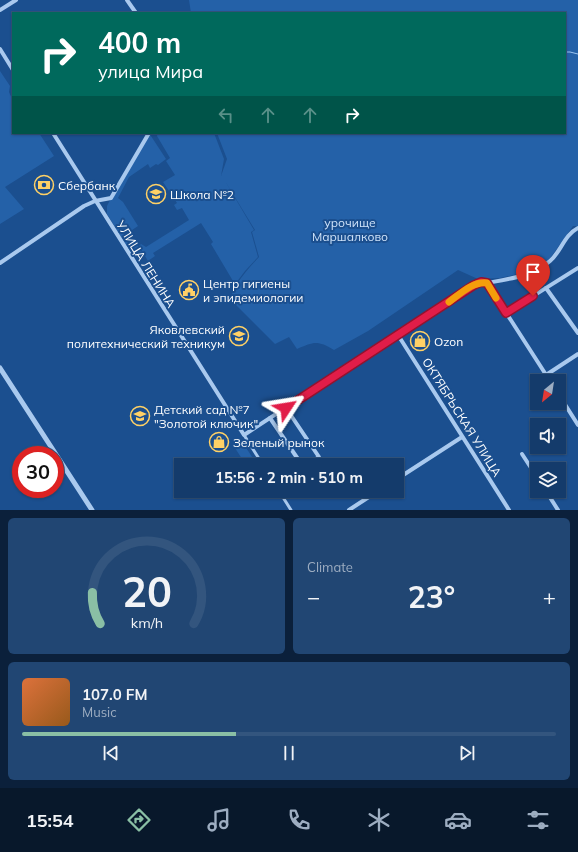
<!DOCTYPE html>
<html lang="en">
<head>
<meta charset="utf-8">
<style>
	:root { --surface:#143b6b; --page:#214673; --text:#f1f3f6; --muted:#9dadc1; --line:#33557e; --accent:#8abfa5 }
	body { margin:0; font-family:Mulish,sans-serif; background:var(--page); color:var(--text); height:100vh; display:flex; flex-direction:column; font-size:15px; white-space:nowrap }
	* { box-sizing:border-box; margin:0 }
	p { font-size:13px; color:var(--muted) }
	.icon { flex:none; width:22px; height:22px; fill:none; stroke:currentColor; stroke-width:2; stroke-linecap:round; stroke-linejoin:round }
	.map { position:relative; height:510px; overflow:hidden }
	.details { display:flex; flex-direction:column; gap:8px; padding:8px; background:#0b203b; flex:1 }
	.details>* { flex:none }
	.hud { position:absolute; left:12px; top:12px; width:554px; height:122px; border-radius:0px; box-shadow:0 1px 3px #0004,0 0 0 1px var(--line); background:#00695c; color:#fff; overflow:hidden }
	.needle { width:26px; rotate:210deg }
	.controls { position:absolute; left:530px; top:374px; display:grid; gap:8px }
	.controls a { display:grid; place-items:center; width:36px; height:36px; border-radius:0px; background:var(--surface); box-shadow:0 1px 3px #0004,0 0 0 1px var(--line); font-size:20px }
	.speed { position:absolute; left:12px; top:446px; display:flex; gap:8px; font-size:20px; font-weight:700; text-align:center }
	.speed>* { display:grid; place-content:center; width:52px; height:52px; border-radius:50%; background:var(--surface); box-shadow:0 1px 3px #0004,0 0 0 1px var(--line); line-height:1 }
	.speed .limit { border:6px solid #d22; background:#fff; color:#111 }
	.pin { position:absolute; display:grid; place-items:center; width:34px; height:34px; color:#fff; margin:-41px -17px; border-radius:50% 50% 50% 0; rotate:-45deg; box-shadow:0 0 4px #0007 }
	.pin .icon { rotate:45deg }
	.me { position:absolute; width:44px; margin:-22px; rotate:57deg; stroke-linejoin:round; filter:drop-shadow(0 0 3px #0008) }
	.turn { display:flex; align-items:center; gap:14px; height:84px; padding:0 20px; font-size:18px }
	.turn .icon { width:52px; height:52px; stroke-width:2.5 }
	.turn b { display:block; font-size:28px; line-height:34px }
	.lanes { display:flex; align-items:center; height:38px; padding:0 20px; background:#0003; justify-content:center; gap:20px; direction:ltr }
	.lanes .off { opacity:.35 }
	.big { font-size:30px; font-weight:700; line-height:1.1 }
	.details .widget { flex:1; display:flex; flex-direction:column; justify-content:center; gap:6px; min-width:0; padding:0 14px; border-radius:6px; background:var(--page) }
	.details .dial { align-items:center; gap:0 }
	.dial svg { height:104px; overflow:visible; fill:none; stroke:var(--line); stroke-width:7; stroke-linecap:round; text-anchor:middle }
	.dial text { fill:var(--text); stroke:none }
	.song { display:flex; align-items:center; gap:12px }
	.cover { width:48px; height:48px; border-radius:6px; background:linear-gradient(135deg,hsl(20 70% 55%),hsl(30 70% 35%)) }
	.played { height:4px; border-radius:2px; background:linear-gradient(90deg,var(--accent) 40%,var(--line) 40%) }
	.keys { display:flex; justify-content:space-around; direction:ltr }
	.heat { display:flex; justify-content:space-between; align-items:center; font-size:22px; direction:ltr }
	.details .tiles { flex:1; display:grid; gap:8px; grid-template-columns:1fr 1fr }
	.widget:last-child { grid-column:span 2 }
	.trip { position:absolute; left:174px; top:458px; width:230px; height:40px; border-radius:0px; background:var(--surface); box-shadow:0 1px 3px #0004,0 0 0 1px var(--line); font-weight:700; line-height:40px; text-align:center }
	.menu { display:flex; height:64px; justify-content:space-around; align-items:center; background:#08182b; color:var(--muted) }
	.menu .icon { width:28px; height:28px }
	.menu .on { color:var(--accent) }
	.menu b { font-size:18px; color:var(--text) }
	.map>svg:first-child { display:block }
	.green { fill:#2461a8 }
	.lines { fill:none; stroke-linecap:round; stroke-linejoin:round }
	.stream { stroke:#9cc4f0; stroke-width:1 }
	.pedestrian { stroke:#a9c9ee; stroke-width:3 }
	.minor { stroke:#a9c9ee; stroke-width:4 }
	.tertiary { stroke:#a9c9ee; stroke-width:5 }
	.route-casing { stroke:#92132f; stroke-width:10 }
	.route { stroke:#e11d48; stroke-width:7 }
	.slow { stroke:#f59e0b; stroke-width:7 }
	.labels { text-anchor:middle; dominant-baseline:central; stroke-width:4; stroke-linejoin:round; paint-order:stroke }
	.poi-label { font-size:12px; fill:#fff; stroke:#1b4f8f; text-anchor:start }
	.park-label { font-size:12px; fill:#cfe3fa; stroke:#1b4f8f }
	.street-label { font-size:12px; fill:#fff; stroke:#1b4f8f }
</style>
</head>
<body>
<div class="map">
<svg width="578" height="510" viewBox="0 0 578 510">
	<rect width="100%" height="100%" fill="#1b4f8f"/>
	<g class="green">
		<path d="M189 0H578V226H573L546 264 523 273 500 278 478 279 458 270 368 331 334 350C317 340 314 342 297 349L289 337 275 344 231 300C231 287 250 267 259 257L252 232 255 230 225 181 254 230 251 232 258 257 245 271 236 283 233 281 211 244 213 242 201 223 153 253 155 256 148 261 139 246 141 244 146 247 189 220 182 208 177 210 174 205 177 203 163 182 175 175 166 161 170 158 157 136 158 133H214L224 159 221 176 227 159 217 133H565V13H191Z"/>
		<path d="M0 71 10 86 9 92 13 101V133H39L54 156 5 187 24 209 0 224Z"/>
		<path d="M149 133 166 159 158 165 156 164 150 168 148 164 129 177 118 198 123 202 138 226 129 232 142 252 134 258 107 214V206L109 202Z"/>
		<path d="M243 443 254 460 251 462 253 465H246L235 448Z"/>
	</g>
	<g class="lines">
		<path class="stream" d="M565 52H570L578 54"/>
		<g class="pedestrian">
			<path d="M244 435 263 465"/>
			<path d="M279 491 291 510"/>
		</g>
		<g class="minor">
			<path d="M127 0 136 13"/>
			<path d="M0 10 16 0"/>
			<path d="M0 49 13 70"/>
			<path d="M53 133 244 435 474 285 481 282 487 283C509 279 533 276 550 261 561 252 564 235 578 228"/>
			<path d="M0 263 84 206 95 201 111 198 149 133"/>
			<path d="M487 283 550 381"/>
			<path d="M546 288 578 333"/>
			<path d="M506 313 578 268"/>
			<path d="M398 335 509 510"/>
			<path d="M546 375 578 354"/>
			<path d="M559 395 578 425"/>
			<path d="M286 408 319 457 307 465"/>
			<path d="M270 418 302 465"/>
			<path d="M522 454 537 477"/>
			<path d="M397 479 462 437"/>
			<path d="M546 491 558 510"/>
			<path d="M349 510 378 491"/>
		</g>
		<path class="tertiary" d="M0 368 92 510"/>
	</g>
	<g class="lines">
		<g class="route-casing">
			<path id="route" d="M286 408 474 285 481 282 487 283 506 313 533 296"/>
		</g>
		<use href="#route" class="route"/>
		<path class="slow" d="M449 302C460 294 473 281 487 283L496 298"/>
	</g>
	<defs>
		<g id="bank-ring" transform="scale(1)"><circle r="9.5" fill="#1b4f8f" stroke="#ffd166" stroke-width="1.5"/><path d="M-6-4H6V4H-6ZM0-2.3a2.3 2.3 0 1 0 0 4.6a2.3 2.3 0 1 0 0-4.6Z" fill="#ffd166"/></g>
		<g id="school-ring" transform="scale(1)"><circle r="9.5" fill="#1b4f8f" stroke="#ffd166" stroke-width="1.5"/><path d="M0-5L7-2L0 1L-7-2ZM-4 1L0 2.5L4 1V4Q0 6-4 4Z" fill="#ffd166"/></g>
		<g id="civic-ring" transform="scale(1)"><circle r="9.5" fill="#1b4f8f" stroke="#ffd166" stroke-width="1.5"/><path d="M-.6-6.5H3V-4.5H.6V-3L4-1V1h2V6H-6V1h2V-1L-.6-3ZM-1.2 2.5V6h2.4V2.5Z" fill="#ffd166"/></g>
		<g id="university-ring" transform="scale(1)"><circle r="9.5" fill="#1b4f8f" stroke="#ffd166" stroke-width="1.5"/><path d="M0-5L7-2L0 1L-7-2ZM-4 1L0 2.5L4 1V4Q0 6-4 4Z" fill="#ffd166"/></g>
		<g id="shop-ring" transform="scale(1)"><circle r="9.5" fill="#1b4f8f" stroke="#ffd166" stroke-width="1.5"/><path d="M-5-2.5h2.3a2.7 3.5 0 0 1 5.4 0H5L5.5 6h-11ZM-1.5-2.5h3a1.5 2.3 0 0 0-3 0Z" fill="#ffd166"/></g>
	</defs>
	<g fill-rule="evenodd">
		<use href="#bank-ring" x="44" y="185"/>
		<use href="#school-ring" x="156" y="194"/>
		<use href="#civic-ring" x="189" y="290"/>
		<use href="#university-ring" x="239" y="336"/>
		<use href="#shop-ring" x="420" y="341"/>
		<use href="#school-ring" x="140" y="416"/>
		<use href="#shop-ring" x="219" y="442"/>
	</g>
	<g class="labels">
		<g class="poi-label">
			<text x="58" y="185">Сбербанк</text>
			<text x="170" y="194">Школа №2</text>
			<text x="203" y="283">Центр гигиены<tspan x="203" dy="14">и эпидемиологии</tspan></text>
			<text x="225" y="329" text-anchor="end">Яковлевский<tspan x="225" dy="14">политехнический техникум</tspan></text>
			<text x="434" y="341">Ozon</text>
			<text x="154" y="409">Детский сад №7<tspan x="154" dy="14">"Золотой ключик"</tspan></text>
			<text x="233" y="442">Зеленый рынок</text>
		</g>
		<g class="park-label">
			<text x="350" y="222">урочище<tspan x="350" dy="14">Маршалково</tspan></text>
		</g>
		<g class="street-label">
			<text transform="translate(146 264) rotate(58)">УЛИЦА ЛЕНИНА</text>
			<text transform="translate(462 417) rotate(58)">ОКТЯБРЬСКАЯ УЛИЦА</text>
		</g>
	</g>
</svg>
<div class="controls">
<a><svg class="needle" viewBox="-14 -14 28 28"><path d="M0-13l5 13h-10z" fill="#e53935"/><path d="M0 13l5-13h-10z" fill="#9dadc1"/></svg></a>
<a><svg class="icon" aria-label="sound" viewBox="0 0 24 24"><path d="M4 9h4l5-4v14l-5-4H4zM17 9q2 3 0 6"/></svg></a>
<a><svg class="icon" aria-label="layers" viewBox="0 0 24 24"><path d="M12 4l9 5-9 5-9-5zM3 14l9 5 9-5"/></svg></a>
</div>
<div class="speed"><div class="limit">30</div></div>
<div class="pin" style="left:533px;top:296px;background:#d93025"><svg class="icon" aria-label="arrive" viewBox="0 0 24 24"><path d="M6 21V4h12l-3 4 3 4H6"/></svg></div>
<svg class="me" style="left:286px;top:408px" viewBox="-20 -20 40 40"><path d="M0-17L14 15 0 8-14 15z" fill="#e11d48" stroke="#fff" stroke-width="4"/></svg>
<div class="trip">15:56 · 2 min · 510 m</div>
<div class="hud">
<div class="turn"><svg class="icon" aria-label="right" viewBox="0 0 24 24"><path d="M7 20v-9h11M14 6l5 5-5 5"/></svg><div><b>400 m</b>улица Мира</div></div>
<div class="lanes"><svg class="icon off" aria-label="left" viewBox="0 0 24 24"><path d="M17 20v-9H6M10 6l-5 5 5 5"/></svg><svg class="icon off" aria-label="ahead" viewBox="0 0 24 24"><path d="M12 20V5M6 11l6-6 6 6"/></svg><svg class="icon off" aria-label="ahead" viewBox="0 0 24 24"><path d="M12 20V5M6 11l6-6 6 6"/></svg><svg class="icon" aria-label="right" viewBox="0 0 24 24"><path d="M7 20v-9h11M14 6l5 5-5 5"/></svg></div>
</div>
</div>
<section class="details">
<div class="tiles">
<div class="widget dial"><svg viewBox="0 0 100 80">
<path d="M14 69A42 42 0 1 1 86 69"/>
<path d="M14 69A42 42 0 0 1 8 45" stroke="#8abfa5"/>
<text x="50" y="56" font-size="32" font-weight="700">20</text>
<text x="50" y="72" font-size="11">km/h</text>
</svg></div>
<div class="widget"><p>Climate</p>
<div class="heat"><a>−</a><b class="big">23°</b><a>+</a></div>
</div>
<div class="widget">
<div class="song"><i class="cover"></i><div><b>107.0 FM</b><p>Music</p></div></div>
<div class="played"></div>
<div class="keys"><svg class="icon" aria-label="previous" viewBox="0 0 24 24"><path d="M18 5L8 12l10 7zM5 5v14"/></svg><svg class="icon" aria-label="pause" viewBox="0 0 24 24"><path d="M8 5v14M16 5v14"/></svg><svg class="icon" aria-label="next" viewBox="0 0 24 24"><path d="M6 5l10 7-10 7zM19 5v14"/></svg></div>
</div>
</div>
</section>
<nav class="menu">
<b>15:54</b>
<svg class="icon on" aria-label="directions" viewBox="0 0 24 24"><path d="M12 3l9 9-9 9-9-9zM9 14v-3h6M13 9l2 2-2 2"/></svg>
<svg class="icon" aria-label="music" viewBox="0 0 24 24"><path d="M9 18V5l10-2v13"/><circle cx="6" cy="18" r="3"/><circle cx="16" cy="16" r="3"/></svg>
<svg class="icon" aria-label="phone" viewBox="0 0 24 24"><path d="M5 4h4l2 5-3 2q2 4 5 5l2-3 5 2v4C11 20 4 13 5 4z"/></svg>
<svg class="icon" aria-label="climate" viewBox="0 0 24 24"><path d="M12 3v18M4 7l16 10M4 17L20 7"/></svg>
<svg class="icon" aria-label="car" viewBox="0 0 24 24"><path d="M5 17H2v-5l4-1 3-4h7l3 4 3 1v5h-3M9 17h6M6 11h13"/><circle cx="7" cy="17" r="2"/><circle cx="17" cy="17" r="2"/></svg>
<svg class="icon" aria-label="filters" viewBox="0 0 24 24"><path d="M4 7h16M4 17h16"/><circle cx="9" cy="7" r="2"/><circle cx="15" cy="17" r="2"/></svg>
</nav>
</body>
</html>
